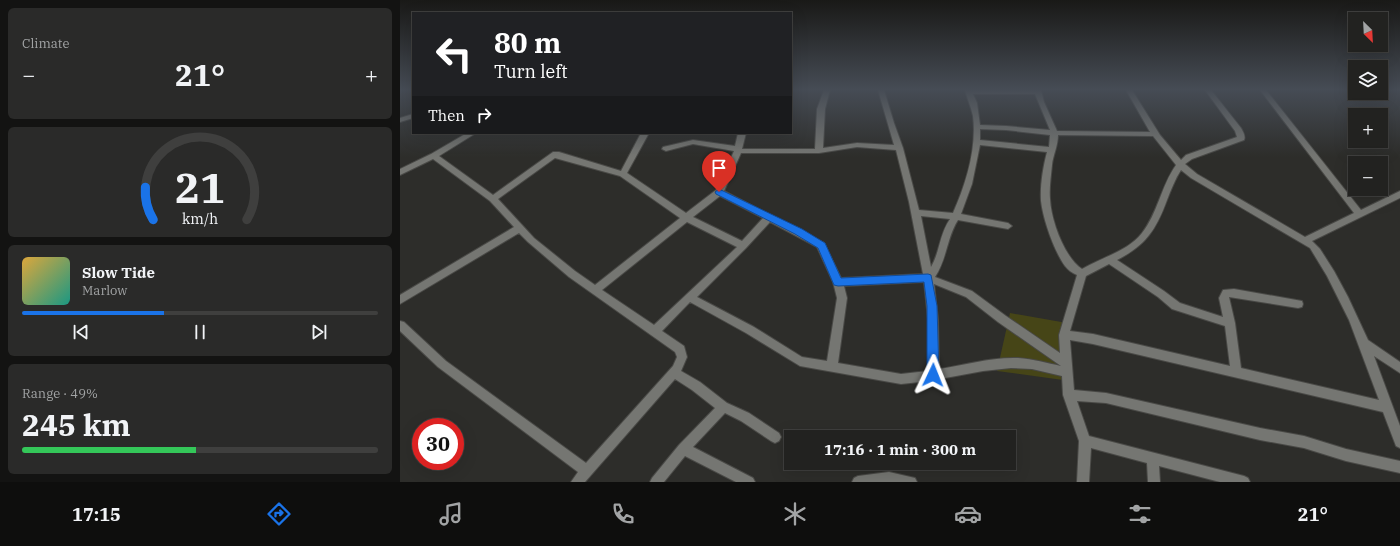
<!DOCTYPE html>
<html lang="en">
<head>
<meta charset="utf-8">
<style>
	:root { --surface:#222220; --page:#2a2a29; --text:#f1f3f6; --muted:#a2a4a5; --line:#3f3f3e; --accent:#1a73e8 }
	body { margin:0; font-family:"IBM Plex Serif",serif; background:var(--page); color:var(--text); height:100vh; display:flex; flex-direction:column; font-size:15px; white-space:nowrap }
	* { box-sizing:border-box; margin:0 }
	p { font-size:13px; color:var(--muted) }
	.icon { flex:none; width:22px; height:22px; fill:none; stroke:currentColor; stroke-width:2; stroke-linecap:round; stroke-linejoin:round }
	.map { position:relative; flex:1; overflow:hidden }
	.sheet { display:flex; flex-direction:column; gap:8px; padding:8px; background:#131312; width:400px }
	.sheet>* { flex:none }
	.hud { position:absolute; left:12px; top:12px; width:380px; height:122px; border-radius:0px; box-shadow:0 4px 16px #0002,0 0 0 1px var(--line); background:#202124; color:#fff; overflow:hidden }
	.needle { width:26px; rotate:156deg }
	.controls { position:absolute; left:948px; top:12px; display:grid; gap:8px }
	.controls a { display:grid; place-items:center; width:40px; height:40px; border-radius:0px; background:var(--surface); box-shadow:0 4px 16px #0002,0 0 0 1px var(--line); font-size:20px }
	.speed { position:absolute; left:12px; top:418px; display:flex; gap:8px; font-size:20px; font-weight:700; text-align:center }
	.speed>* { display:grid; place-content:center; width:52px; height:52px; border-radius:50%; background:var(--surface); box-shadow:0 4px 16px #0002,0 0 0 1px var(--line); line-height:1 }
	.speed .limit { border:6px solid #d22; background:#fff; color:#111 }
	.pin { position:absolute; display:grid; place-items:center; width:34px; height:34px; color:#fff; margin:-41px -17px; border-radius:50% 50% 50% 0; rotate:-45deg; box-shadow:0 0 4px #0007 }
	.pin .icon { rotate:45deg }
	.me { position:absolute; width:44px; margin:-22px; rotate:2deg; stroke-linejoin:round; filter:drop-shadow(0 0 3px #0008) }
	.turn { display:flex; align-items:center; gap:14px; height:84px; padding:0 16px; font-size:18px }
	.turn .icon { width:52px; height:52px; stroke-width:2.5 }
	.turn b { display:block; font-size:28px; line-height:34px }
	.then { display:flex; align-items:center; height:38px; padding:0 16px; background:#0003; gap:8px; font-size:15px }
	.big { font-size:30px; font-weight:800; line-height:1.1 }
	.sheet .tile { flex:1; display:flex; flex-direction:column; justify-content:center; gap:6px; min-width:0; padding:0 14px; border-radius:6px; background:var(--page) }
	.sheet .dial { align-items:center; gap:0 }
	.dial svg { height:104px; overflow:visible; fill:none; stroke:var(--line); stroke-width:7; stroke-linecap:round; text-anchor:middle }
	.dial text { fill:var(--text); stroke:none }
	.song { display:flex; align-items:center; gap:12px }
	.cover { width:48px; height:48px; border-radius:6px; background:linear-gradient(135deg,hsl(40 70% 55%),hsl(170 70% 35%)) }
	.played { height:4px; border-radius:2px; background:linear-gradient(90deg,var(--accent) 40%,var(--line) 40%) }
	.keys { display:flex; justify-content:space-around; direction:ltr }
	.heat { display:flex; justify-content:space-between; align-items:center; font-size:22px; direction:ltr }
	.charge { height:6px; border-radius:3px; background:linear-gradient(90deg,#34c759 49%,var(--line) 0) }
	.trip { position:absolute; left:384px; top:430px; width:232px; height:40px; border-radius:0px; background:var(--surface); box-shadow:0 4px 16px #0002,0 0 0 1px var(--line); font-weight:800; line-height:40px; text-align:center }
	.menu { display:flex; height:64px; justify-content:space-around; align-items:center; background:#0e0e0d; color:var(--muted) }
	.menu .icon { width:28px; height:28px }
	.menu .current { color:var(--accent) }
	.menu b { font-size:18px; color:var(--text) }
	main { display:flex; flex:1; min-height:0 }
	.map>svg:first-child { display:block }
	.green { fill:#464517 }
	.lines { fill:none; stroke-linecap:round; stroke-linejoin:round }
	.minor-casing { stroke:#494946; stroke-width:2 }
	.minor { fill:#757672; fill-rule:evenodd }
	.route { fill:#1a73e8; stroke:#114b97 }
</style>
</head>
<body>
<main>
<section class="sheet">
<div class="tile"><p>Climate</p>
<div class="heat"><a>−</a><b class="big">21°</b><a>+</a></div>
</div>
<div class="tile dial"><svg viewBox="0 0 100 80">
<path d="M14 69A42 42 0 1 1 86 69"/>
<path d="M14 69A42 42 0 0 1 8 44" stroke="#1a73e8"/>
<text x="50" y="56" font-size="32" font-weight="700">21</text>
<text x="50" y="72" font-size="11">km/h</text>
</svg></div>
<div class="tile">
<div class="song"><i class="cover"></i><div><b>Slow Tide</b><p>Marlow</p></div></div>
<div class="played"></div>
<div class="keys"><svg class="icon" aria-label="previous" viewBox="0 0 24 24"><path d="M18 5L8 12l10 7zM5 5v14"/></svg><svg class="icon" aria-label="pause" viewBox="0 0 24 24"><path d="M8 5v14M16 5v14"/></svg><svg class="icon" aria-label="next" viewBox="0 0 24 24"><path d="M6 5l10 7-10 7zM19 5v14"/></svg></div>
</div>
<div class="tile"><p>Range · 49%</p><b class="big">245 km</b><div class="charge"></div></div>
</section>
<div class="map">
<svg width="1000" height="482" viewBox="0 0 1000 482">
	<rect width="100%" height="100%" fill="#2d2d2a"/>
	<path class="green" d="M610 313 667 323 663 380 597 371Z"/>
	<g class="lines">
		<g class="minor-casing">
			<g id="minor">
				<path d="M424 90H430L425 109 423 148 457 143 494 145 478 90H484L494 123 503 148 519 210 553 213C566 184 577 148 573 116 571 107 567 98 565 90H641L644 102 657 131 750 132 726 90H732L760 135 781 160 786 155 837 137 835 131 805 90H811L841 128C843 132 846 136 844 140L792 159 785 164 797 174 905 237 954 213 860 90H866L961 210 1000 191V198L912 241 920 249 934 271 948 297 968 340 1000 362V373L974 356 1000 426V448L996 446 983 412 693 344 670 340 674 390 706 393 860 428 904 436 946 449 1000 461V473L946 461 904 448 860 440 706 403 677 401 689 436 844 476 848 478 850 482H820L759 466 760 482H748L747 463 691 448 689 482H677L679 441 663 395 662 376 632 369 611 368 583 371 529 381 501 384 400 366 346 333 290 302 262 331 284 346 287 357 281 371 300 382 327 403 349 413 379 433 381 437 379 441 375 443 371 441 341 421 325 413 293 447 353 478 355 482H336L285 456 264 482H250L252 478 279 445 315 408 292 390 275 379 185 482H171L178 472 38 367 0 331V321L4 322 46 361 186 463 273 366 277 357 275 352 169 277 128 242 119 233 0 304V295L114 227 90 201 33 159 0 175V169L31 154 67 133H76L39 156 93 195 153 152H159L221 171 241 133H249L227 173 286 213 316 190 334 151 293 144 266 151 262 149 263 147 293 140 335 146 338 133H346L342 149H415L417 109ZM573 94H635L650 130 606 126 580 125 577 103ZM580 129 606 130 650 135 649 147 580 140ZM658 135 753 136 776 165C761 186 758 213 742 233 727 252 702 257 682 269 664 257 651 220 650 199 649 188 651 176 652 165 653 155 658 146 658 135ZM580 145 647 152C643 167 640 186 641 201 643 219 654 251 665 266 668 270 672 273 677 275L659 335 660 353 606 316 572 291 535 277C547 259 547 237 558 220L608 229 612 226 608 223 561 214 572 184ZM457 147 496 150 509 202 523 274 441 278 424 243 324 191 341 153H419ZM155 158 220 176 280 218 195 285 175 271 134 238 98 199ZM781 170 791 178 910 248 927 276 949 320 979 400 841 368 835 323 829 297 898 308 902 307 903 304 902 301 834 289 823 290 819 298 823 317 780 303 764 291 717 260C746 245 756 230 767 200 771 190 775 179 781 170ZM320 196 363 218 342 241 293 217ZM521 216 550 219C539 235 540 252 531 267ZM287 222 337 247 254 325 202 290ZM370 222 417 247 433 282 437 298 427 361 402 357 354 327 297 297 346 248ZM709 264 758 297 772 309 825 326 830 366 693 334 670 331 686 276ZM524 282 528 319V371L501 374 438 363 447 298 444 286ZM534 284 566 297 598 322 661 366C647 363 633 359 618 358 591 357 565 365 539 369L538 319Z"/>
				<path d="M13 114V118L0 122V118Z"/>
				<path d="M489 472 515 478 517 482H452L454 478 458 476Z"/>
			</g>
		</g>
		<use href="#minor" class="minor"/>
	</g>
	<linearGradient id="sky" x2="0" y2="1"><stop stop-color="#191917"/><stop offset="0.57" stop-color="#464c55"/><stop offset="1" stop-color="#464c55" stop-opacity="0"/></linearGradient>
	<rect width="1000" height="157" fill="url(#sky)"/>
	<path class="route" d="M319 189 402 229 425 243 441 278 528 274 531 275 537 306 539 375 537 378 533 380 529 378 527 375V306L524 282 438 286 434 285 418 248 395 234 316 194 315 192Z"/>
</svg>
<div class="controls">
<a><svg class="needle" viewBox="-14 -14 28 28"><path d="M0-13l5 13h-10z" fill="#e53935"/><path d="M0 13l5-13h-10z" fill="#a2a4a5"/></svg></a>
<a><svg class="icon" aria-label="layers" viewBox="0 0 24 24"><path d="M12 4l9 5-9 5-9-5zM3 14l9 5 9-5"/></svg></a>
<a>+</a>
<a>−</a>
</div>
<div class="speed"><div class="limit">30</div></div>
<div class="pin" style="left:319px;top:192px;background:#d93025"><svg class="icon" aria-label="arrive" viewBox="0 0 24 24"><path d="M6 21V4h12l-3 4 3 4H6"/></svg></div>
<svg class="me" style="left:533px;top:375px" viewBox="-20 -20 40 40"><path d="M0-17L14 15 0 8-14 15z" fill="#1a73e8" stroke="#fff" stroke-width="4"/></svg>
<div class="trip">17:16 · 1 min · 300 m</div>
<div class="hud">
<div class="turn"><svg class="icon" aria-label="left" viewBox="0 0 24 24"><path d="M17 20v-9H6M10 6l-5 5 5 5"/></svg><div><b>80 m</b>Turn left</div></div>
<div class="then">Then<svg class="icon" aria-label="right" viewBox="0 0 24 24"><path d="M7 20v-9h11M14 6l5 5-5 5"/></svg></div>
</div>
</div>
</main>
<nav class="menu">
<b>17:15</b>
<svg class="icon current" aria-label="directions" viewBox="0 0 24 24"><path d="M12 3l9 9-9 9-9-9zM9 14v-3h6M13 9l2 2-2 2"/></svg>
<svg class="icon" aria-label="music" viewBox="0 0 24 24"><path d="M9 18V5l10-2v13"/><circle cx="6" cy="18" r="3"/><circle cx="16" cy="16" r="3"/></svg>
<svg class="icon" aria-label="phone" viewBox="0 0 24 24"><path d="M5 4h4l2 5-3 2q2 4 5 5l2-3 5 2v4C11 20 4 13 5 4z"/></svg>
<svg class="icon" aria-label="climate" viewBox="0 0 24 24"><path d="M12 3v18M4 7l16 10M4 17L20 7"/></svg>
<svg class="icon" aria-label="car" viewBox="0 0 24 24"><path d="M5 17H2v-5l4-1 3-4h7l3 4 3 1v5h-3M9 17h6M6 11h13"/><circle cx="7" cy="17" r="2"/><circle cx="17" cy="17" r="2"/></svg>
<svg class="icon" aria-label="filters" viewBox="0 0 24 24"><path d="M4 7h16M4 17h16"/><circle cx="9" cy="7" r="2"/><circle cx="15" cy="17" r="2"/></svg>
<b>21°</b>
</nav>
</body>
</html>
